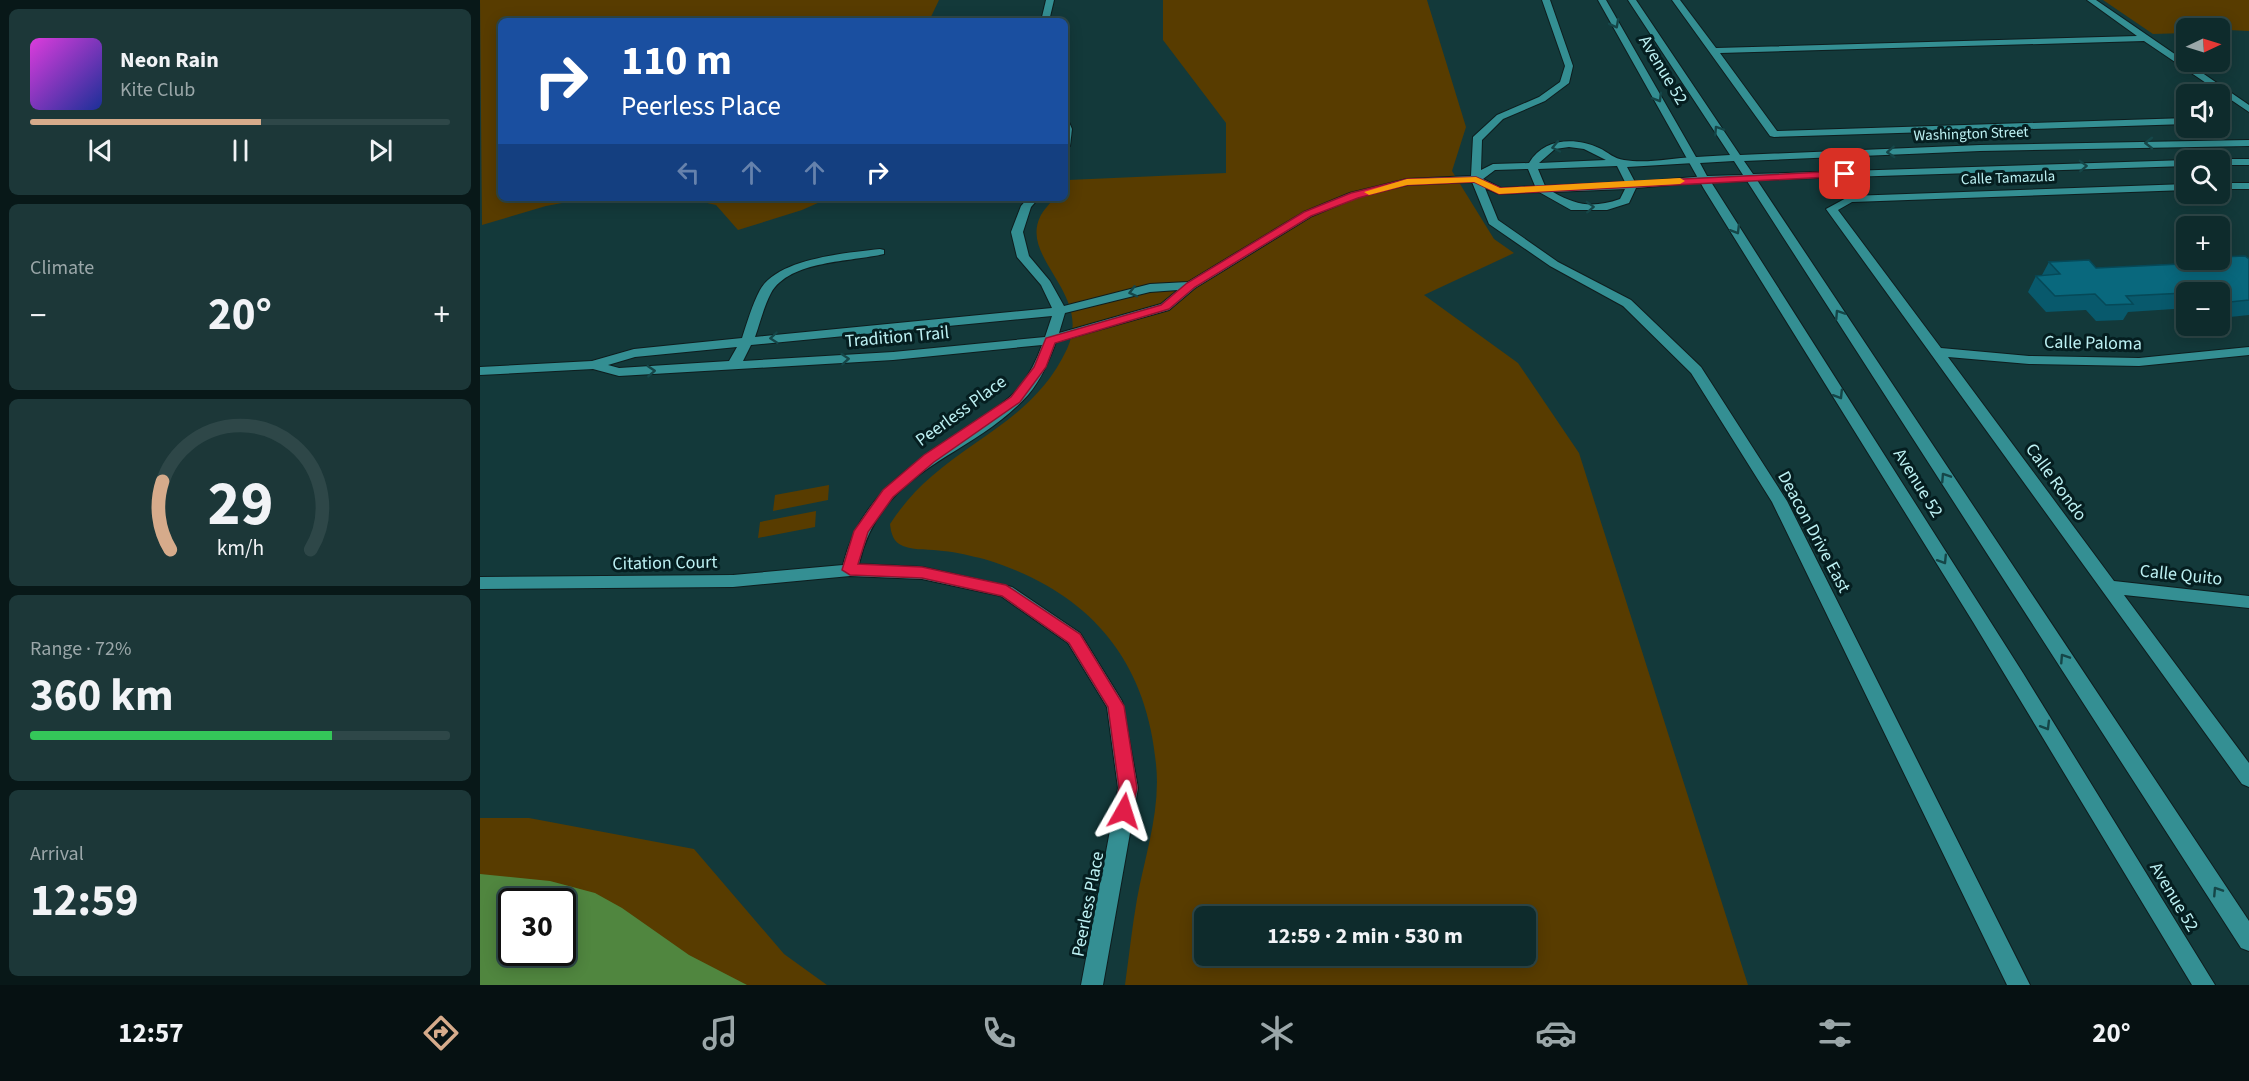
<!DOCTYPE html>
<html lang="en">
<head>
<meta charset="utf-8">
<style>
	:root { --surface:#0e2b2c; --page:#1c3738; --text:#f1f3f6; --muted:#9ba7a9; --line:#2e4748; --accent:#d6ab8b }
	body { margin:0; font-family:"Source Sans 3",sans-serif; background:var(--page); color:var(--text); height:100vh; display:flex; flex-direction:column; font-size:22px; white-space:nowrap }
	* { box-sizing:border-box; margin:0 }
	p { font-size:20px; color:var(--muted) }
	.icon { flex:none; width:33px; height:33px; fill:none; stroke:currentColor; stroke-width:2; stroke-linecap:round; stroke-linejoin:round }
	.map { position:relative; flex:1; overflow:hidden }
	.sheet { display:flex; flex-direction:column; gap:9px; padding:9px; background:#081818; width:480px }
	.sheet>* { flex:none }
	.banner { position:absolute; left:18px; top:18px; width:570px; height:183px; border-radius:9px; box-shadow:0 3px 15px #0003,0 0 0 2px var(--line); background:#1a4fa0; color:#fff; overflow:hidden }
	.needle { width:39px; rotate:86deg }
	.controls { position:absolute; left:1696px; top:18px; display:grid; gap:12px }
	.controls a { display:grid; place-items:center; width:54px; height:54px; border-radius:9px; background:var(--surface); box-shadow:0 3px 15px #0003,0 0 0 2px var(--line); font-size:30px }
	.speed { position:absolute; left:18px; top:888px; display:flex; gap:12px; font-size:30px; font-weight:700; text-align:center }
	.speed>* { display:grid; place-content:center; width:78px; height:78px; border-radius:50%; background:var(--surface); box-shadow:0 3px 15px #0003,0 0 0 2px var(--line); line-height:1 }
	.speed .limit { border:3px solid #111; border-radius:9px; background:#fff; color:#111 }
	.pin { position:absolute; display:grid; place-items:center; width:51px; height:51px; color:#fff; margin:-26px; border-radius:12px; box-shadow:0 3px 9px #0006 }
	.me { position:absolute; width:66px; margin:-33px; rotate:6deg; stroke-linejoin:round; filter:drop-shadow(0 0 4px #0008) }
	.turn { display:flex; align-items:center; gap:21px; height:126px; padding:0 24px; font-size:27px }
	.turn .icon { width:78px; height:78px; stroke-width:2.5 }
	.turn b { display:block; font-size:42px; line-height:51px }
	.lanes { display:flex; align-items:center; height:57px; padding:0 24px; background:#0003; justify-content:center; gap:30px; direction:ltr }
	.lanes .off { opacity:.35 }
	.big { font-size:45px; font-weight:700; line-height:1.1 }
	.sheet .widget { flex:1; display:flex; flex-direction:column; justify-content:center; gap:9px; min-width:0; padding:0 21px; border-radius:9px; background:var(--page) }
	.sheet .dial { align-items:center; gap:0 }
	.dial svg { height:156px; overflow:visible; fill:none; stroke:var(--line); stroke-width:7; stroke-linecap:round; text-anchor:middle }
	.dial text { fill:var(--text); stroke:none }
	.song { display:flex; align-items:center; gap:18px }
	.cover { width:72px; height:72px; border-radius:9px; background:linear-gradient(135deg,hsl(300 70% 55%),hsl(230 70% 35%)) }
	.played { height:6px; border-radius:3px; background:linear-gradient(90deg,var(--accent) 55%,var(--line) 55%) }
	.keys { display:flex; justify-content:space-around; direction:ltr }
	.heat { display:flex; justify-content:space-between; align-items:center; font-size:33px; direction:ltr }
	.charge { height:9px; border-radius:4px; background:linear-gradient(90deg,#34c759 72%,var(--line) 0) }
	.trip { position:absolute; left:714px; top:906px; width:342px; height:60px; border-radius:9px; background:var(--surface); box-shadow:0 3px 15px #0003,0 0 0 2px var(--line); font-weight:700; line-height:60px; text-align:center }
	.tabs { display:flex; height:96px; justify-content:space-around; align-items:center; background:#061112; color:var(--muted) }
	.tabs .icon { width:42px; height:42px }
	.tabs .on { color:var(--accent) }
	.tabs b { font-size:27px; color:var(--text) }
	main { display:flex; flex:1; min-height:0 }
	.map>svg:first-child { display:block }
	.green { fill:#583c00; fill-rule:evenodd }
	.water { fill:#50863f; fill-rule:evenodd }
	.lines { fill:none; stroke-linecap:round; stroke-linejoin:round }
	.minor-casing { stroke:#0e1d1e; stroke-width:2 }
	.secondary-casing { stroke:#0e1d1e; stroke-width:2 }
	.minor { fill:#348f93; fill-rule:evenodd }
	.secondary { fill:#348f93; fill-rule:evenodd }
	.wall { fill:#08596c }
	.building { fill:#09687d; stroke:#064958; stroke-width:1.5 }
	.oneway { stroke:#154648 }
	.route { fill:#e11d48; stroke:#92132f; stroke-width:1.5 }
	.slow { fill:#f59e0b }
	.labels { text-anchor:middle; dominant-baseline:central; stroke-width:6; stroke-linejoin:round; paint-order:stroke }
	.far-street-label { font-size:15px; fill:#bdf1f3; stroke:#051e20 }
	.street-label { font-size:18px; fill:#bdf1f3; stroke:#051e20 }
</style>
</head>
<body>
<main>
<section class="sheet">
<div class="widget">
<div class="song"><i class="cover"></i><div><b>Neon Rain</b><p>Kite Club</p></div></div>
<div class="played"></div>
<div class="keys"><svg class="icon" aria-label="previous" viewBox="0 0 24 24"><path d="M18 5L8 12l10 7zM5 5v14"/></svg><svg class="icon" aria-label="pause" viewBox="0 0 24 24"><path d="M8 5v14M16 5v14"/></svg><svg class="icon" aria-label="next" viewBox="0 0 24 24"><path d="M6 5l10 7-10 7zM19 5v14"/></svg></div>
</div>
<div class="widget"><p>Climate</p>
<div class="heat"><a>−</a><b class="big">20°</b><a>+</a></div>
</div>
<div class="widget dial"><svg viewBox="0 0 100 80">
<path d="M14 69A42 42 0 1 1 86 69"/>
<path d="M14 69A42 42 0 0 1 10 34" stroke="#d6ab8b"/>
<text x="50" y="56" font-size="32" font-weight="700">29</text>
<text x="50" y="72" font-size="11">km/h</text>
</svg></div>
<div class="widget"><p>Range · 72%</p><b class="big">360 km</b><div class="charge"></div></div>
<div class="widget"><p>Arrival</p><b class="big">12:59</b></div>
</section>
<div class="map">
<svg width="1769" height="985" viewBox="0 0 1769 985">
	<rect width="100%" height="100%" fill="#13393a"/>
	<g class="green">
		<path d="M0 0H459L449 21H21V198H109L66 206 2 225Z"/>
		<path d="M683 0H947L986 127 972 171 1014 239 1034 253 944 295 1038 363 1099 453 1268 985H645C649 956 652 927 657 899 665 855 681 810 676 764 666 656 606 590 504 559 491 556 477 552 463 551 451 549 435 551 423 546 413 542 411 533 410 524 422 506 435 490 452 476 502 433 557 413 587 349 613 294 540 259 560 217 563 210 570 204 574 198H585V184L588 180 746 173V123L683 40ZM724 916H1046V956H724Z"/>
		<path d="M1623 0H1769V31L1707 28V33L1673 34Z"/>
		<path d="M205 198H349L322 210 258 230 236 205Z"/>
		<path d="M349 485 348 500 293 511 295 495Z"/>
		<path d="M336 511 335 527 278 538 280 522Z"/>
		<path d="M0 818H49L214 849 304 954 347 985H0ZM32 902H82V952H32Z"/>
	</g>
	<path class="water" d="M0 874 70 881 115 893 142 908 209 955 267 985H0ZM32 902H82V952H32Z"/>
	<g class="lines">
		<g class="minor-casing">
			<g id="minor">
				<path d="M566 0H574L569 21H561Z"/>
				<path d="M1062 0H1070L1093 66 1089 83 1065 101 1023 119 1002 140 1001 170 1013 164 1049 163C1064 138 1095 137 1119 148 1128 152 1134 159 1144 160 1167 164 1191 158 1214 157L1219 160 1214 163 1147 167 1155 182 1226 176 1231 179 1226 182 1156 188 1149 203 1127 210H1091L1059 192 1019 194 1005 188 1018 220 1078 262 1151 300 1221 367 1307 501 1550 985H1527L1292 502 1211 373 1143 306 1070 266 1009 224 992 182 927 185 878 197 832 216 715 288 689 310 576 342C569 361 561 380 548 395 491 459 401 466 379 564L442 567 532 587 600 633 642 701 658 788 623 985H601L638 788 627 707 588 643 521 596 442 579 370 576 253 587 0 589V577L253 575 363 565C381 491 437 463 494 423 510 412 528 401 541 386 550 373 557 359 562 345L413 360 139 376 113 369 0 375V367L112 361 154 349 262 338C267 323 272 305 280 290 298 258 367 253 400 249L404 250V254C371 262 310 260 291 293 284 306 280 323 275 337L572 308 561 285 537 257 531 232 541 206 548 198H559L551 207 543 232 549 256 570 281 584 306 670 284 708 282 824 212 870 193 927 179 991 176 993 137 1017 115 1059 97 1080 82 1085 66ZM1089 147 1104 149 1126 160 1059 163 1075 149ZM1137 166 1145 182 1065 186 1058 169ZM1048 169 1055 186 1021 188 1003 179 1015 170ZM1145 189 1140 199C1114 208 1097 206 1073 192ZM698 290 681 304 579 333 585 313 670 292ZM572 316 565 337 413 352 263 361 271 345ZM257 347 249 361 139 368 128 365 155 357Z"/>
				<path d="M1192 0H1200L1236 48 1657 36 1607 0H1616L1769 105V112L1664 41 1240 53 1297 131 1707 118V124L1294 137 1290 136Z"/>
				<path d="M585 119 588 120 592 129 590 146 585 149Z"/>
				<rect x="1740" y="183" width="29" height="6"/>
				<path d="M1707 184V190L1372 202 1358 210 1461 348 1549 356 1659 358 1769 347V355L1659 366 1549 364 1468 357 1634 581 1769 596V608L1644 595 1769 763V787L1762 784 1346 209 1370 196Z"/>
			</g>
		</g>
		<g class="secondary-casing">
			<g id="secondary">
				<path d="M1118 0H1126L1216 157 1250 155 1148 0H1156L1260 155 1500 145 1769 140V146L1500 151 1264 161 1273 174 1707 160H1709H1707V166L1277 180 1769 921V951L1761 948 1267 181 1231 182 1543 673 1735 985H1712L1493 622 1224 189ZM1254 161 1263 175 1227 176 1220 163Z"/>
				<path d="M1740 159H1769V165H1740V160H1736Z"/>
			</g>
		</g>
		<use href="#minor" class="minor"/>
		<use href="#secondary" class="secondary"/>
	</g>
	<path class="wall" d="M1769 259V315L1740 318V292H1707V321L1694 309 1648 312 1643 320 1616 321 1606 310 1566 312 1548 292 1556 276 1562 275 1569 262 1616 268 1734 262 1736 260Z"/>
	<path class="building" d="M1765 256 1769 259V300L1740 303V292H1707V295L1705 293 1646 296 1653 304 1626 305 1615 294 1575 296 1556 276 1580 274 1569 262 1609 260 1616 268 1742 262 1739 260 1740 257Z"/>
	<defs><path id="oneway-chevron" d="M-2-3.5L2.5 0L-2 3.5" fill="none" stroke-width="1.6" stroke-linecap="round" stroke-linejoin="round" transform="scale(1.5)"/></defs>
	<g class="oneway">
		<use href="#oneway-chevron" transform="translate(1135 24) rotate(62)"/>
		<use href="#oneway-chevron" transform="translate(1178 98) rotate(59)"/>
		<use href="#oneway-chevron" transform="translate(1238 130) rotate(-123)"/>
		<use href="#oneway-chevron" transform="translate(1669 143) rotate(180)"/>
		<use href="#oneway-chevron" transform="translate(1076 147) rotate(168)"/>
		<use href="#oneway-chevron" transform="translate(1411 152) rotate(177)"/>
		<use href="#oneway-chevron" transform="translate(1603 166) rotate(-2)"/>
		<use href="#oneway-chevron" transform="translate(1110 207) rotate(-2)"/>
		<use href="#oneway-chevron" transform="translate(1256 230) rotate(59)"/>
		<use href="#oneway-chevron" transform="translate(653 292) rotate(166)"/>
		<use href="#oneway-chevron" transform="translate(1359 314) rotate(-123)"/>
		<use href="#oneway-chevron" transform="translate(294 338) rotate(175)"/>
		<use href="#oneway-chevron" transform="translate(365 359) rotate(-4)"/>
		<use href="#oneway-chevron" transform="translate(171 371) rotate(-3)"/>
		<use href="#oneway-chevron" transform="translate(1359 395) rotate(58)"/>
		<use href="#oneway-chevron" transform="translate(1465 477) rotate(-123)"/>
		<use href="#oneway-chevron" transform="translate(1463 560) rotate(58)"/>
		<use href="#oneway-chevron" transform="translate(1584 658) rotate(-123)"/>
		<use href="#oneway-chevron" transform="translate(1566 726) rotate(59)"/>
		<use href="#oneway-chevron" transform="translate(1737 891) rotate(-123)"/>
	</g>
	<path class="route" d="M1365 171 1369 172V176L1019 194 994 182 927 185 878 198 831 216 715 287 689 309 575 343 566 367 540 402 454 462 413 497 388 532 378 564 442 567 526 585 600 634 644 706 657 788 651 817 644 820 638 817 635 811 639 788 628 707 589 643 522 596 442 578 370 575 362 570 374 531 403 490 444 455 531 397 554 367 566 338 681 305 707 283 824 212 871 193 927 179 996 177 1021 188Z"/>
	<path class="slow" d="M996 177 1020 188 1200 178 1205 181 1200 184 1019 194 994 182 927 185 889 195 884 192 927 179Z"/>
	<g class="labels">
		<g class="far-street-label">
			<text transform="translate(1491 134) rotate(-2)">Washington Street</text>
			<text transform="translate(1528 178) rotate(-2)">Calle Tamazula</text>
		</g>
		<g class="street-label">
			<text transform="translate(1183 70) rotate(59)">Avenue 52</text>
			<text transform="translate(417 337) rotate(-5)">Tradition Trail</text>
			<text transform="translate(1613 343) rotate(1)">Calle Paloma</text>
			<text transform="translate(481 411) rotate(-36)">Peerless Place</text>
			<text transform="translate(1576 482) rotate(54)">Calle Rondo</text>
			<text transform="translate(1438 483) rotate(58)">Avenue 52</text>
			<text transform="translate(1334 532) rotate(62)">Deacon Drive East</text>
			<text transform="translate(185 563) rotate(-1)">Citation Court</text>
			<text transform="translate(1701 575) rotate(6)">Calle Quito</text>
			<text transform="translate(1694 897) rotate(59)">Avenue 52</text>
			<text transform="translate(608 904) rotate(-79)">Peerless Place</text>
		</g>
	</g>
</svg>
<div class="controls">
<a><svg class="needle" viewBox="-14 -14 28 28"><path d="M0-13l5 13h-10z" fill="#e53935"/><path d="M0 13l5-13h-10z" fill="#9ba7a9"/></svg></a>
<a><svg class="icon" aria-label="sound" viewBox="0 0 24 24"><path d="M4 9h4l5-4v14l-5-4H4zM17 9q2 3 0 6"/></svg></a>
<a><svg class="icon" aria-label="search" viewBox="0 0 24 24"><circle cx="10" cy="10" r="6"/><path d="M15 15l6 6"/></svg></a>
<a>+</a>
<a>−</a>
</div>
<div class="speed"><div class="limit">30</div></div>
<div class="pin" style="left:1365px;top:174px;background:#d93025"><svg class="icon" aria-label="arrive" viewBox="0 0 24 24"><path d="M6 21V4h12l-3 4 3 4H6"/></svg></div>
<svg class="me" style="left:644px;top:811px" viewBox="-20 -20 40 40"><path d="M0-17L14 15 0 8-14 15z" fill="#e11d48" stroke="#fff" stroke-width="4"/></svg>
<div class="trip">12:59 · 2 min · 530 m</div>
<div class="banner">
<div class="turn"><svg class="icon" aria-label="right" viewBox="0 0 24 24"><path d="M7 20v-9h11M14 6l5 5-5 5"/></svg><div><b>110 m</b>Peerless Place</div></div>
<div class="lanes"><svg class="icon off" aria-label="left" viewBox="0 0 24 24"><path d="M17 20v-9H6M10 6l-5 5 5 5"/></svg><svg class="icon off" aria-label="ahead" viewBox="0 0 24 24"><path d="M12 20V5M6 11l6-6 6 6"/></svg><svg class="icon off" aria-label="ahead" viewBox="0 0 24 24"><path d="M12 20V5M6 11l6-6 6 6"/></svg><svg class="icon" aria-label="right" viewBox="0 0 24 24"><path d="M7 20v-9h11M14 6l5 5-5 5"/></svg></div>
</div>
</div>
</main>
<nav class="tabs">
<b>12:57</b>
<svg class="icon on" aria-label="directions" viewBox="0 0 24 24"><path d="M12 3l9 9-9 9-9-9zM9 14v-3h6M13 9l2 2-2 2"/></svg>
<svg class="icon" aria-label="music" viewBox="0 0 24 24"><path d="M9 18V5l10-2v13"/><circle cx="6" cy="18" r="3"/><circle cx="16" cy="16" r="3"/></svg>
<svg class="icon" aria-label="phone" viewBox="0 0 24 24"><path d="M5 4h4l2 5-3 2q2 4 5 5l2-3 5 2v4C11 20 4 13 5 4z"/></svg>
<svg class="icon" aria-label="climate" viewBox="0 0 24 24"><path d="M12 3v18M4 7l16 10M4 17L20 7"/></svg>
<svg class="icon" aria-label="car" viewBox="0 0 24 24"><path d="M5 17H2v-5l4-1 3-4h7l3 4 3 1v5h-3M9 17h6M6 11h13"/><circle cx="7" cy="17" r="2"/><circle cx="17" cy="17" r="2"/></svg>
<svg class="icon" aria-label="filters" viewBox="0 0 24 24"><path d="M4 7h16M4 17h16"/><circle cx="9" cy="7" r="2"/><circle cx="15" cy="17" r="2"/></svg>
<b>20°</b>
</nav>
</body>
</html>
